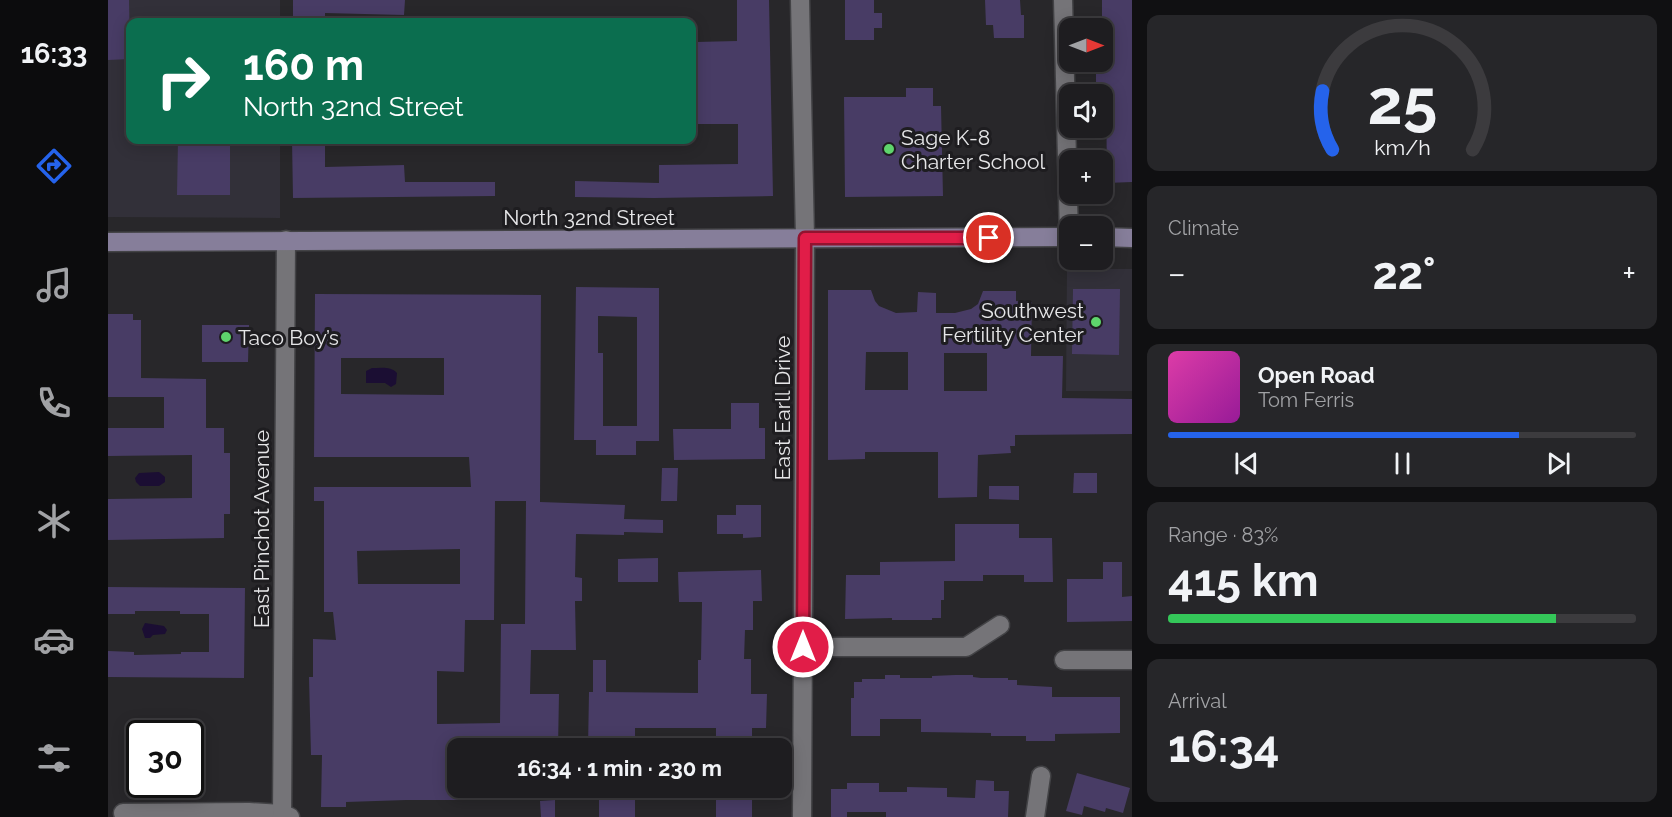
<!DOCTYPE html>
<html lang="en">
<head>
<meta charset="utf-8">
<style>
	:root { --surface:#1e1d20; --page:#262629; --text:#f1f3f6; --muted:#a1a2a5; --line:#3c3b3e; --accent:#2563eb }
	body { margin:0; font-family:Raleway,sans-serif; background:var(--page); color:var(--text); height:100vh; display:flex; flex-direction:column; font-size:22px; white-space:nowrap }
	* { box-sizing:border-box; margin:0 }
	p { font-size:20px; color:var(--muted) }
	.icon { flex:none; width:33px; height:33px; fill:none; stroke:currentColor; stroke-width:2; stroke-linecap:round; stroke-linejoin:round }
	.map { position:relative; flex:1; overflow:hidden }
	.side { display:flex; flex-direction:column; gap:15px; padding:15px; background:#101012; width:540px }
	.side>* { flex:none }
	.banner { position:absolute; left:18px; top:18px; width:570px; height:126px; border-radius:12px; box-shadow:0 3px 15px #0003,0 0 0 2px var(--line); background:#0b6e4f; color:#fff; overflow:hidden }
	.needle { width:39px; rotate:90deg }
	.buttons { position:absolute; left:951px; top:18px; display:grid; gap:12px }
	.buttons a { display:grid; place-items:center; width:54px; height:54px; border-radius:12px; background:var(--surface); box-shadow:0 3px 15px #0003,0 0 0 2px var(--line); font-size:30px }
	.speed { position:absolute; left:18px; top:720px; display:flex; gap:12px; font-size:30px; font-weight:700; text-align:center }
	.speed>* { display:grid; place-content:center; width:78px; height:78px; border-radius:50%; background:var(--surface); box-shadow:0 3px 15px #0003,0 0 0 2px var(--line); line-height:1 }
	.speed .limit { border:3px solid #111; border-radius:9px; background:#fff; color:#111 }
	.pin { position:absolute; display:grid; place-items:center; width:51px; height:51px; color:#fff; margin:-26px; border:3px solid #fff; border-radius:50%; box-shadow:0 2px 6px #0007 }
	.me { position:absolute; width:66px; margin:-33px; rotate:0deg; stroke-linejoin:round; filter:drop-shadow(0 0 4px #0008) }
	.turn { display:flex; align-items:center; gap:21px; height:126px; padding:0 18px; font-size:27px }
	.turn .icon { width:78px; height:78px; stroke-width:2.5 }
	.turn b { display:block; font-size:42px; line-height:51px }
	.big { font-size:45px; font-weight:700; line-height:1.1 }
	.side .card { flex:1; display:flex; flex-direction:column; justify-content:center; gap:9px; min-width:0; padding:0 21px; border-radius:12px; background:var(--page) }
	.side .dial { align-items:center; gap:0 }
	.dial svg { height:156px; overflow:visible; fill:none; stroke:var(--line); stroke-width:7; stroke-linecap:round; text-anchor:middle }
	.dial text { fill:var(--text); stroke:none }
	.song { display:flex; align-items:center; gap:18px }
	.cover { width:72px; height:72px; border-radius:9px; background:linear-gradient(135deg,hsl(320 70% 55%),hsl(300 70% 35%)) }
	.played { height:6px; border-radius:3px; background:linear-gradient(90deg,var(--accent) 75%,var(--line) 75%) }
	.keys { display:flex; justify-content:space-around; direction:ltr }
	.heat { display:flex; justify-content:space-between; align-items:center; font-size:33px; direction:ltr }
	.charge { height:9px; border-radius:4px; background:linear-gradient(90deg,#34c759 83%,var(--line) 0) }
	.trip { position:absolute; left:339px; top:738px; width:345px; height:60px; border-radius:12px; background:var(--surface); box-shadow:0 3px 15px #0003,0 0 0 2px var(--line); font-weight:700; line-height:60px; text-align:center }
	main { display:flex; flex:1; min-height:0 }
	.dock { display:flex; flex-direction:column; width:108px; justify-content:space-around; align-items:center; background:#0c0c0d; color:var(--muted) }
	.dock .icon { width:42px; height:42px }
	.dock .active { color:var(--accent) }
	.dock b { font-size:27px; color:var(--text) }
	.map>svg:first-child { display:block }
	.built { fill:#323039 }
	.water { fill:#1b0e33 }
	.building { fill:#483c65; fill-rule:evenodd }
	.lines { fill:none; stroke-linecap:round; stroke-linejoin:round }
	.street-casing { stroke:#434346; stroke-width:21 }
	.secondary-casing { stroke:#434346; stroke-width:21 }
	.street { stroke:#757478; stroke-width:18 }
	.secondary { stroke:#867e9a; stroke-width:18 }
	.route-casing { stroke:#92132f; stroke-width:15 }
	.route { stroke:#e11d48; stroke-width:10 }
	.poi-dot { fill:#5ed56c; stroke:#1e1d20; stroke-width:2 }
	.labels { text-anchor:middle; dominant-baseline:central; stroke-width:6; stroke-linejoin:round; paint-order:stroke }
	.poi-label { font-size:21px; fill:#e6e6e8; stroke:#1e1d20; text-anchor:start }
	.street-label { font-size:21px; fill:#e6e6e8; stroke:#1e1d20 }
</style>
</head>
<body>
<main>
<nav class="dock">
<b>16:33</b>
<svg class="icon active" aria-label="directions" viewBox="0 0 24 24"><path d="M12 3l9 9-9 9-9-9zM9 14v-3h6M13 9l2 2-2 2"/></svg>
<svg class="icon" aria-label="music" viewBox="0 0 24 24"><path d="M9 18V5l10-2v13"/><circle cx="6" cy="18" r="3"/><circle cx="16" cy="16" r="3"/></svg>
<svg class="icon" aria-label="phone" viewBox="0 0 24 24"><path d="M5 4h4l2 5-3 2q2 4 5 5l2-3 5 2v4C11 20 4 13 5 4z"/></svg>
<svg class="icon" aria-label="climate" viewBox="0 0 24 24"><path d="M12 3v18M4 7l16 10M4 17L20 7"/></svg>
<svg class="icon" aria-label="car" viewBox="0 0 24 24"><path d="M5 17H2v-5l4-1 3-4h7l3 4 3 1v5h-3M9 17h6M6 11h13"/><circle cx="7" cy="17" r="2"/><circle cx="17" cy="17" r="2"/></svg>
<svg class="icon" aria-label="filters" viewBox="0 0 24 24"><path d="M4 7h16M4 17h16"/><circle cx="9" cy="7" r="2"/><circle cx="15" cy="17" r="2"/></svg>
</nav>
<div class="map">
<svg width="1024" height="817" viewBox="0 0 1024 817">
	<rect width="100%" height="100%" fill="#28272a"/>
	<g class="built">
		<path d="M0 0H172V22H22V140H172V218L0 217Z"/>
		<path d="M959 269H1024V391H958Z"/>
	</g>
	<g class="water">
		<path d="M264 368C273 368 283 366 289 373L288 384 283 387 277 383H258V371Z"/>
		<path d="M51 472 57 477V482L51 486H32L28 482 27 478 31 473Z"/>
		<path d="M37 623 56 626 59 630 57 634 45 635 42 638H37L34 629Z"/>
	</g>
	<g class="building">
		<path d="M0 0H21L22 59 0 60Z"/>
		<path d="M185 0H297L296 15 217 13V22H185Z"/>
		<path d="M629 0H661L665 196 546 198 467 197V181L551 183V165L630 164V124H589L588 42 629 41Z"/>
		<path d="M737 0H766V13H774V28H766V40H737Z"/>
		<path d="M877 0H912L913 15H916V38H886L885 25H878Z"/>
		<path d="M994 0H1024V182L999 183 998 85H988V71H994Z"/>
		<path d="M798 88H825V106H833L835 196 737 197 736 97H798Z"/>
		<path d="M70 140H122V195H69Z"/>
		<path d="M184 140H217V167L296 165 297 182H387V196L185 198Z"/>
		<path d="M468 287 551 288V441H528V455H488V440H466ZM490 316 529 317V426H495V353H490Z"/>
		<path d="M965 289H1012L1011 355 964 354Z"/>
		<path d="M720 290H763L767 301 771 306 788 313 809 312 810 292 828 293V313H847L863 309 870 304 875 291H908V301L924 302 923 356H955L954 398 1024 399V434L907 435V446H902L903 453 870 455 869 497 830 498V452H757V459L720 460ZM758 352H800V390H757ZM836 353H879V391H836Z"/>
		<path d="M207 294 433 295 432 502 517 505 516 519 555 520V533L516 532V535L468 534 467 577 474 578V601H467L468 650H423L422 694H451L450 748H436V743L388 742V748H350V788H447V800H298L238 802V807H213L214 755H203L201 677H205V639L228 640 225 612H216V501H206V487H363L361 457H206ZM233 358H336V395L233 394ZM387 501H418L417 624H393L392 723 329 724V671L356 672 357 620H386ZM352 549V584H250L249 551Z"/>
		<path d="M0 314H25V320H33V378L98 379V428H116V453H122V514H116V538L0 540V499L84 498V455L0 456V428H56V397H0Z"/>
		<path d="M94 325H141L140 362H94Z"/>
		<path d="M623 403H651V428H657V459L566 460 565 429H623Z"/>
		<path d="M554 468H570L569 501H553Z"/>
		<path d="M966 473H989V493H965Z"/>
		<path d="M881 486H911V500L881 499Z"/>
		<path d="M628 505H653V537L635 538V534H609V515H628Z"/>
		<path d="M847 524H911V538H944L945 582H916V575H875V581H836V600H833V618H824V620H784V618L737 619 738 575H772V562L847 561Z"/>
		<path d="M550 558V582H510V559Z"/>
		<path d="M995 562H1014V597L1024 596V621L959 622V579H995Z"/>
		<path d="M653 570 654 601H645V630H637L636 659H643V694H659L658 728H644V748H608V728H527V748H480L481 692H485V660H498V692L590 693V660H593L594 602H571L570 572Z"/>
		<path d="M0 587 137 588 136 678 0 677V651L26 652V655L73 654V652H101V614H72V611H27V614H0Z"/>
		<path d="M777 675H792V678H824V676L847 675H865V677L873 678H900V680H909V685L944 687V697H1012V733L947 734V741H918V736H883V733L813 732V719H772V736H743V698H746V682H754V679H777Z"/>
		<path d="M969 773 1022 788 1015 813 998 808 997 812 976 806 974 815 958 811Z"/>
		<path d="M868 780 886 781V791H901L900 817H778V812H739V817H723V789H739V783H771V792H799V787L839 788V797L867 798Z"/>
		<rect x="491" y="788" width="36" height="29"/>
		<rect x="608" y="788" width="36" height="29"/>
		<path d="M447 800V817H433L432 801Z"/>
	</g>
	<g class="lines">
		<g class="street-casing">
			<g id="street">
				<path d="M692 0 697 238 694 817"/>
				<path d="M955 0 961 237"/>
				<path d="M695 647H858L892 625"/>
				<path d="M956 660H1024"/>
				<path d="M15 813 141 812 174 814 182 817"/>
				<path d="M174 817 178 240"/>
				<path d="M927 817 933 776"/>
			</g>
		</g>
		<g class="secondary-casing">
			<g id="secondary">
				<path d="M994 237 1024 238"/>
				<path d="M0 242 962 237"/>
			</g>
		</g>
		<use href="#street" class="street"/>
		<use href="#secondary" class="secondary"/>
	</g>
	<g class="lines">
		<g class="route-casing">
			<path id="route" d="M695 647 697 238H881"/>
		</g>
		<use href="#route" class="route"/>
	</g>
	<g class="poi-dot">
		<circle cx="781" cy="149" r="6"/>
		<circle cx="988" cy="322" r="6"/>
		<circle cx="118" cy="337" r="6"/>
	</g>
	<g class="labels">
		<g class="poi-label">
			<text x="793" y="137">Sage K-8<tspan x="793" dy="24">Charter School</tspan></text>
			<text x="976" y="310" text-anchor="end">Southwest<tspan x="976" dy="24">Fertility Center</tspan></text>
			<text x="130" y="337">Taco Boy’s</text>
		</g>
		<g class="street-label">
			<text x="481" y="217">North 32nd Street</text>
			<text transform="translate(674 408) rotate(-90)">East Earll Drive</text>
			<text transform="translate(153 529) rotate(-90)">East Pinchot Avenue</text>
		</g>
	</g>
</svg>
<div class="buttons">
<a><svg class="needle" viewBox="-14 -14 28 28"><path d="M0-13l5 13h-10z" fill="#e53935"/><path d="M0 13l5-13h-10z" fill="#a1a2a5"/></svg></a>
<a><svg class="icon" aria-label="sound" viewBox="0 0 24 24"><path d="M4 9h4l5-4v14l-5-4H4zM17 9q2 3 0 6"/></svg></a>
<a>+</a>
<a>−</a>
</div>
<div class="speed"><div class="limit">30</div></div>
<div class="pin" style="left:881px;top:238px;background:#d93025"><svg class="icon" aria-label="arrive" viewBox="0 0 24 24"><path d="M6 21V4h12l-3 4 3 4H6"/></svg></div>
<svg class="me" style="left:695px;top:647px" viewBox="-20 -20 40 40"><circle r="17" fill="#e11d48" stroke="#fff" stroke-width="3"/><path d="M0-11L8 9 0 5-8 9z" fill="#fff"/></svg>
<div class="trip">16:34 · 1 min · 230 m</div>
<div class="banner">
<div class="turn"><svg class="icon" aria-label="right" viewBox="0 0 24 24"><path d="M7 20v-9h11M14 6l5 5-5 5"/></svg><div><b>160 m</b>North 32nd Street</div></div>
</div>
</div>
<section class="side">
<div class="card dial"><svg viewBox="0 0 100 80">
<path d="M14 69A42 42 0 1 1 86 69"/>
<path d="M14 69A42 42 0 0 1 9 39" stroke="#2563eb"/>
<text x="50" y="56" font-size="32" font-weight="700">25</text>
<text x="50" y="72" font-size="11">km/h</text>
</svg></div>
<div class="card"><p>Climate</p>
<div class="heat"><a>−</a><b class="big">22°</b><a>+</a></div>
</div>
<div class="card">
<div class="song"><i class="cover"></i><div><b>Open Road</b><p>Tom Ferris</p></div></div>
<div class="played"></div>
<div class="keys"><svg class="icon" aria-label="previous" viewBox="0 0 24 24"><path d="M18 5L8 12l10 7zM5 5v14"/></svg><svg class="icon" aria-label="pause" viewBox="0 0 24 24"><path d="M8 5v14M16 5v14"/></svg><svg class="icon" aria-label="next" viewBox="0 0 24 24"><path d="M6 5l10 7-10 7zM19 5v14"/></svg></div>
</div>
<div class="card"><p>Range · 83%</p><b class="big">415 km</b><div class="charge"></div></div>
<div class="card"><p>Arrival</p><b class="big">16:34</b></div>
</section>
</main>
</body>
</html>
